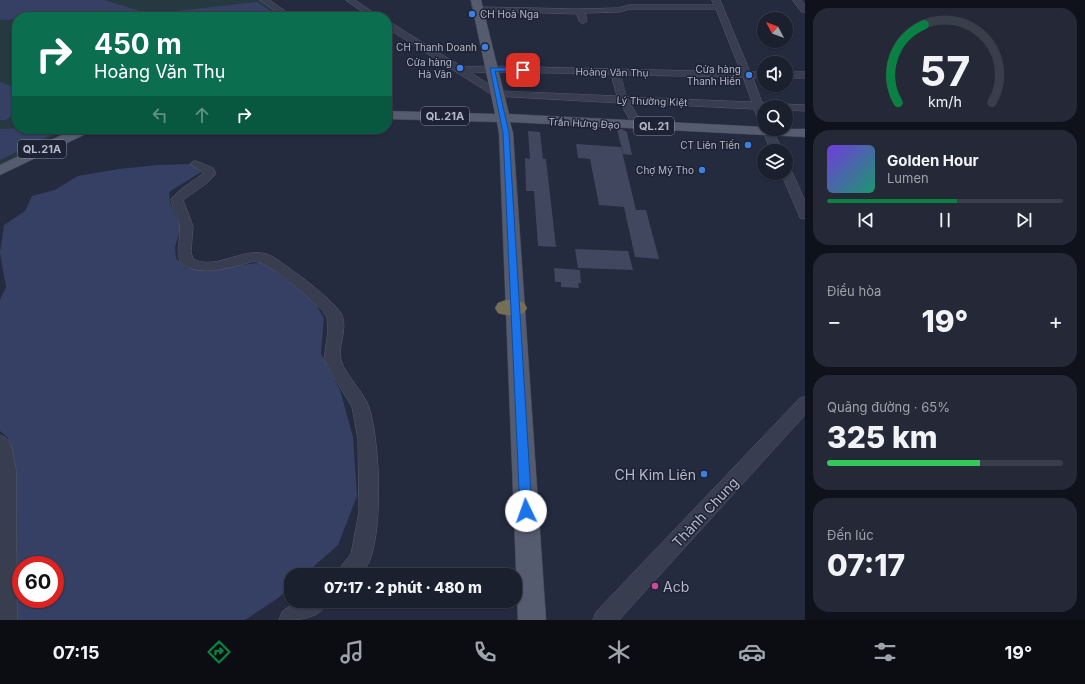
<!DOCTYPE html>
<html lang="vi">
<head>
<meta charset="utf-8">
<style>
	:root { --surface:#1b202f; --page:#242837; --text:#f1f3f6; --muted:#a0a3aa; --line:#393e4b; --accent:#0b8043 }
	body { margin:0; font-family:Inter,sans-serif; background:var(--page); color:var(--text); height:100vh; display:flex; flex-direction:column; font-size:15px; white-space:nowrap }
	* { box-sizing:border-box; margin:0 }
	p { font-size:13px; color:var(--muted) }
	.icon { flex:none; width:22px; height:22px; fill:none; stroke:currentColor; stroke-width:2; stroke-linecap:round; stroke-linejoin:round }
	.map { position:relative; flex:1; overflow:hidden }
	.sheet { display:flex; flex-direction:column; gap:8px; padding:8px; background:#0f121a; width:280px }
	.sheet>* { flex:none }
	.hud { position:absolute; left:12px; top:12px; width:380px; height:122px; border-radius:16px; box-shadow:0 1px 3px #0004,0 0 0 1px var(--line); background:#0b6e4f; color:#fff; overflow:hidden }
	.needle { width:26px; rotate:311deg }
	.fabs { position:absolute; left:757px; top:12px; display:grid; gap:8px }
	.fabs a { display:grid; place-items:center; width:36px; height:36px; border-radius:50%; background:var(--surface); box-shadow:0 1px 3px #0004,0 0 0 1px var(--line); font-size:20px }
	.speed { position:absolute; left:12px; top:556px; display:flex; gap:8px; font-size:20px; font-weight:700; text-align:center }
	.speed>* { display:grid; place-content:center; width:52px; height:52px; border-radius:50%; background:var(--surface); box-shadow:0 1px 3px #0004,0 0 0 1px var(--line); line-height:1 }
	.speed .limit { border:6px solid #d22; background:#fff; color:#111 }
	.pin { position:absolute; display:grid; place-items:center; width:34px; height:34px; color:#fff; margin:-17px; border-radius:8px; box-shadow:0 2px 6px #0006 }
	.me { position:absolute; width:44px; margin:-22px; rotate:357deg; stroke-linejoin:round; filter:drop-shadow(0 0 3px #0008) }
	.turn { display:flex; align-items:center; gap:14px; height:84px; padding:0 16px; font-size:18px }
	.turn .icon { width:52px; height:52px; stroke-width:2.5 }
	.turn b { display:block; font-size:28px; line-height:34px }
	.lanes { display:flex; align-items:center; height:38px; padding:0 16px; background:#0003; justify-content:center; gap:20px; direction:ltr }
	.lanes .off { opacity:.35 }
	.big { font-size:30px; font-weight:800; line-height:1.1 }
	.sheet .tile { flex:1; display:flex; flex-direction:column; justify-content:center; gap:6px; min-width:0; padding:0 14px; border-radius:16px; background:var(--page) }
	.sheet .dial { align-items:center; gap:0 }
	.dial svg { height:104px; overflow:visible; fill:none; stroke:var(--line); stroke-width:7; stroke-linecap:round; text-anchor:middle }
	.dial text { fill:var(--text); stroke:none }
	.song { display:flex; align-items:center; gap:12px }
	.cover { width:48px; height:48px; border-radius:6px; background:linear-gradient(135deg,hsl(260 70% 55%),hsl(160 70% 35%)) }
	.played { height:4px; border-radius:2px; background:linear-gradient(90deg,var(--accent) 55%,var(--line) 55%) }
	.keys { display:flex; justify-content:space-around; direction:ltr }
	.heat { display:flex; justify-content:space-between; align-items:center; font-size:22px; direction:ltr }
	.charge { height:6px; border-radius:3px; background:linear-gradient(90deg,#34c759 65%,var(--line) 0) }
	.trip { position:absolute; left:284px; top:568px; width:238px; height:40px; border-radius:16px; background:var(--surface); box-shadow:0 1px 3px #0004,0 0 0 1px var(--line); font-weight:800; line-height:40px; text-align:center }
	.menu { display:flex; height:64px; justify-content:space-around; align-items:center; background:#0b0d13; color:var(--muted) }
	.menu .icon { width:28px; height:28px }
	.menu .selected { color:var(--accent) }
	.menu b { font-size:18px; color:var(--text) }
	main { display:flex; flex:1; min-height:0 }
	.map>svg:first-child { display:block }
	.green { fill:#263840 }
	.water { fill:#364065; fill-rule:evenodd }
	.building { fill:#40475f }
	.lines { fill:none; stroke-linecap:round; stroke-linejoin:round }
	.minor-casing { stroke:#565b6d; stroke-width:1 }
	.major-casing { stroke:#424658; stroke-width:1 }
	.highway-casing { stroke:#43485a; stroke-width:1 }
	.minor { fill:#383d4f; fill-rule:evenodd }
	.major { fill:#565c6f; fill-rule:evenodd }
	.highway { fill:#756f55; fill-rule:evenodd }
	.route { fill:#1a73e8; stroke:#114b97 }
	.shop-dot { fill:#3f7fe0; stroke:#1d2234; stroke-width:1.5 }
	.hotel-dot { fill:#d1479c; stroke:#1d2234; stroke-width:1.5 }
	.labels { text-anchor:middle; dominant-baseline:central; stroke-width:3; stroke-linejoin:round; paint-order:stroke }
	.far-poi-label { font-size:10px; fill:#b5b9ca; stroke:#1d2234; text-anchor:end }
	.far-street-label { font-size:10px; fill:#b5b9ca; stroke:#1d2234 }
	.shield { fill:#1d2234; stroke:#878c9d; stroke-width:1 }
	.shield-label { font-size:11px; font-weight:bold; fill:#b5b9ca }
	.near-poi-label { font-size:14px; fill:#b5b9ca; stroke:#1d2234; text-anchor:end }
	.near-street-label { font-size:14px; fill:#b5b9ca; stroke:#1d2234 }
</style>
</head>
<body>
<main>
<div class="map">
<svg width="805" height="620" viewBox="0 0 805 620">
	<rect width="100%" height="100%" fill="#242b3f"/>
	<path class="green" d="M0 0H272L293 17H17V129H59L60 133 0 164Z"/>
	<g class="water">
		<path d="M0 0H104L150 14 257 2 280 17H17V19L0 20Z"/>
		<path d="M0 82 17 88V111L6 120H0Z"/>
		<path d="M17 128 55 129V131L51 135 0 160V129Z"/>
		<path d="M192 164 201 172 169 192 170 203 181 227 175 247 176 258 185 268 208 270 263 262 313 300 324 318 321 354 340 390 353 437 357 496 338 545 304 575H291V587L278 598 245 620H15V500L8 438 0 431V300L6 287 0 253 4 225 25 211 32 196 55 190 78 176 119 169 158 165ZM21 565H55V599H21Z"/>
	</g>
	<g class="building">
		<path d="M617 129H622L627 132 632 155 623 154Z"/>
		<path d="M528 131 540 132 543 159H546L556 247 538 246 534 191H526L525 158 530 159Z"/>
		<path d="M576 144 621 147 636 210H646L659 259 635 257 624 207 599 205 590 159 578 158Z"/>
		<path d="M575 249 628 251 633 270 578 268Z"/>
		<path d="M554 268 580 270 581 283H578L579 288 561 287V282H555Z"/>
	</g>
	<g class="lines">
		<g class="minor-casing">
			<g id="minor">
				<path d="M260 0H269L294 17H284Z"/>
				<path d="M346 0H355L380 17H370Z"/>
				<path d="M712 0H720L750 72H764V78H753L762 103 805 105V111L786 110V107H764V125L759 122 754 109 630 103 643 125 638 128 634 127 620 103 494 96 387 28V21L390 22 462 67 492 66 741 72 716 9H630L619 12 585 13 587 21 583 24 579 21 577 14 484 11 480 9 484 7 577 9 618 8 629 5H714ZM492 72 611 74 617 96 500 91 471 73ZM621 75 743 77 752 102 627 97Z"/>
				<path d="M793 0H801L805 5V12H802Z"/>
				<rect x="786" y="72" width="19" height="6"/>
				<path d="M764 126V129H772L783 151H771L762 129Z"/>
				<path d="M196 161 213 168 216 174 207 183 183 200 193 226 191 252 193 259C218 272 248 242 273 257 289 267 334 300 342 315 348 329 337 349 341 360 345 375 364 392 369 407 380 443 383 524 370 560 367 566 364 570 360 575H336L340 568 351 554 359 512 358 439 352 407 324 360 328 330 327 318 323 311C307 297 274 265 255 261 231 267 205 277 182 265 174 253 181 240 180 227 179 217 172 209 171 199L181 189 204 173 190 164 192 162Z"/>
				<path d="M786 168 790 169 792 172 805 201V219L800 218 799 215 781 173H786Z"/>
				<path d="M805 397V415L619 620H593L596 612 799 399Z"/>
				<path d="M0 435 6 438 11 445 16 470 17 620H0Z"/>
				<path d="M298 601H328C319 620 299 620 279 620L282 612Z"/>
			</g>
		</g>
		<g class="major-casing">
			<g id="major">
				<path d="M471 0H481L509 114 764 127V129H805V137L510 122 513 133 546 620H518L499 133 497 122 387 119V111L495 114Z"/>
				<path d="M74 129H92L90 132 0 175V165Z"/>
			</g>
		</g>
		<g class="highway-casing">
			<path id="highway" d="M506 300H516L524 303 527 308 524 313C515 316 507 316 498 313L495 308 498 303Z"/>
		</g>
		<use href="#minor" class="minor"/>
		<use href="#major" class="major"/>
		<use href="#highway" class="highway"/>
	</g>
	<path class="route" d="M490 68H523L526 70 523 71H495L509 133 532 511 531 515 526 516 522 515 520 511 503 133Z"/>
	<g class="shop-dot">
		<circle cx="472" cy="14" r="4"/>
		<circle cx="485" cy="47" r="4"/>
		<circle cx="460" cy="68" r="4"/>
		<circle cx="749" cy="75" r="4"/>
		<circle cx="748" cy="145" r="4"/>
		<circle cx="702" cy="170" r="4"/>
		<circle cx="704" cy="474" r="4"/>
	</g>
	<circle class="hotel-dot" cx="655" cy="586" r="4"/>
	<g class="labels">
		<g class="far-poi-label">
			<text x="480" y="14" text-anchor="start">CH Hoà Nga</text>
			<text x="477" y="47">CH Thanh Doanh</text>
			<text x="452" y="62">Cửa hàng<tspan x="452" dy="12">Hà Vân</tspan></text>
			<text x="741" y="69">Cửa hàng<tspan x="741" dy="12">Thanh Hiền</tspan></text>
			<text x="740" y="145">CT Liên Tiến</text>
			<text x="694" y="170">Chợ Mỹ Tho</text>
		</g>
		<g class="far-street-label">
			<text transform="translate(612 72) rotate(1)">Hoàng Văn Thụ</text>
			<text transform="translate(652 101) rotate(2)">Lý Thường Kiệt</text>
			<text transform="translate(584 123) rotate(3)">Trần Hưng Đạo</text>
		</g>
		<g class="shield">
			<rect x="421" y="107" width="48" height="18" rx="3"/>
			<rect x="634" y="117" width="40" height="18" rx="3"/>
			<rect x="18" y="140" width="48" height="18" rx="3"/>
		</g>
		<g class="shield-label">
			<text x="445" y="116">QL.21A</text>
			<text x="654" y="126">QL.21</text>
			<text x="42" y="149">QL.21A</text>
		</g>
		<g class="near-poi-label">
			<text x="696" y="474">CH Kim Liên</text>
			<text x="663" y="586" text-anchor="start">Acb</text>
		</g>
		<g class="near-street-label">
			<text transform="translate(705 512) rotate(-47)">Thành Chung</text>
		</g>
	</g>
</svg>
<div class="fabs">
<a><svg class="needle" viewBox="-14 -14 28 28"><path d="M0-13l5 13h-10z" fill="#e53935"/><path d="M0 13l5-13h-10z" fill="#a0a3aa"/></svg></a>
<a><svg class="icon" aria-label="sound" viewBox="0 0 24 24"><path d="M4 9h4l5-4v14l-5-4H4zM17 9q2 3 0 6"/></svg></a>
<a><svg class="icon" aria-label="search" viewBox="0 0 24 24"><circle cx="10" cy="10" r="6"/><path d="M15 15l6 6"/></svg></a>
<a><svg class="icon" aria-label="layers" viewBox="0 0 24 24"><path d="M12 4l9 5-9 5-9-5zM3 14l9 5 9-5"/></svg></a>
</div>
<div class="speed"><div class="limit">60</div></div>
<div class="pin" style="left:523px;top:70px;background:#d93025"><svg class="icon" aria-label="arrive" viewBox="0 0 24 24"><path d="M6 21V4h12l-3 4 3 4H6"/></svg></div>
<svg class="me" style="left:526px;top:511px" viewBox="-20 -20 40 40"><circle r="19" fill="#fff"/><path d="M0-13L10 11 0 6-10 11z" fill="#1a73e8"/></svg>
<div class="trip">07:17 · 2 phút · 480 m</div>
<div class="hud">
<div class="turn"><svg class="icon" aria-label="right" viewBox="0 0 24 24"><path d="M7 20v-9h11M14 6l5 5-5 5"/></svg><div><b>450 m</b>Hoàng Văn Thụ</div></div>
<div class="lanes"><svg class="icon off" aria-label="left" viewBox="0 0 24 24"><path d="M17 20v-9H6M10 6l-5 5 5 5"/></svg><svg class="icon off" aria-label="ahead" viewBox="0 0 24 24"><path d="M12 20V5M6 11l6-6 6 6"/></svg><svg class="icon" aria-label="right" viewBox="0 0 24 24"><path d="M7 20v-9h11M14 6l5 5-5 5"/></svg></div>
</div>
</div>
<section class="sheet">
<div class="tile dial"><svg viewBox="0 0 100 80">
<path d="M14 69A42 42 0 1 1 86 69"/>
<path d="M14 69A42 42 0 0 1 34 9" stroke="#0b8043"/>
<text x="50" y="56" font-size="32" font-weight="700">57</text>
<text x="50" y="72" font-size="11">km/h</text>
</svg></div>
<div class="tile">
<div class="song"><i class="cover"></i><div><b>Golden Hour</b><p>Lumen</p></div></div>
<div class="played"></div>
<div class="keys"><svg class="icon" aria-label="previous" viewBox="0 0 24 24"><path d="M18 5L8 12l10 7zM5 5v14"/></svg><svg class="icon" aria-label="pause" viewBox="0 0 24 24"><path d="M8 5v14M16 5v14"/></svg><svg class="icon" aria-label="next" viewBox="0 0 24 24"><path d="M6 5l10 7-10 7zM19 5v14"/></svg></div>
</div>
<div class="tile"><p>Điều hòa</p>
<div class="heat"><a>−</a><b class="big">19°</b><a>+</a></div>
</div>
<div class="tile"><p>Quãng đường · 65%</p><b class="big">325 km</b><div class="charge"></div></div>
<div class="tile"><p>Đến lúc</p><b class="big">07:17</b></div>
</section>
</main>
<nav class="menu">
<b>07:15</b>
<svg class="icon selected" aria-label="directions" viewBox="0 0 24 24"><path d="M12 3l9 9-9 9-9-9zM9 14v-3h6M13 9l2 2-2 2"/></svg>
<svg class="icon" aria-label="music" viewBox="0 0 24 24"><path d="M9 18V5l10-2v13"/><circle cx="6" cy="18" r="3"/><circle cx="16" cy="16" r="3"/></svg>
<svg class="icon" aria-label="phone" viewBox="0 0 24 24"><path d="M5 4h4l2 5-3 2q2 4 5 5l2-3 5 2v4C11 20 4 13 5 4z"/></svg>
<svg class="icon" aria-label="climate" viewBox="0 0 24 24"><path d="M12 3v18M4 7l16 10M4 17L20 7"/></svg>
<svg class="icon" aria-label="car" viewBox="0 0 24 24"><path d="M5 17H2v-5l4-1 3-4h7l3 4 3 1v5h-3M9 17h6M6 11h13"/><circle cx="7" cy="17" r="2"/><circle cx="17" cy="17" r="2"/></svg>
<svg class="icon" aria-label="filters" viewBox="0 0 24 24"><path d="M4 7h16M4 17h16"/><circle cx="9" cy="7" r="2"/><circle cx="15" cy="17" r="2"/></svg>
<b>19°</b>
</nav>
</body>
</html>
